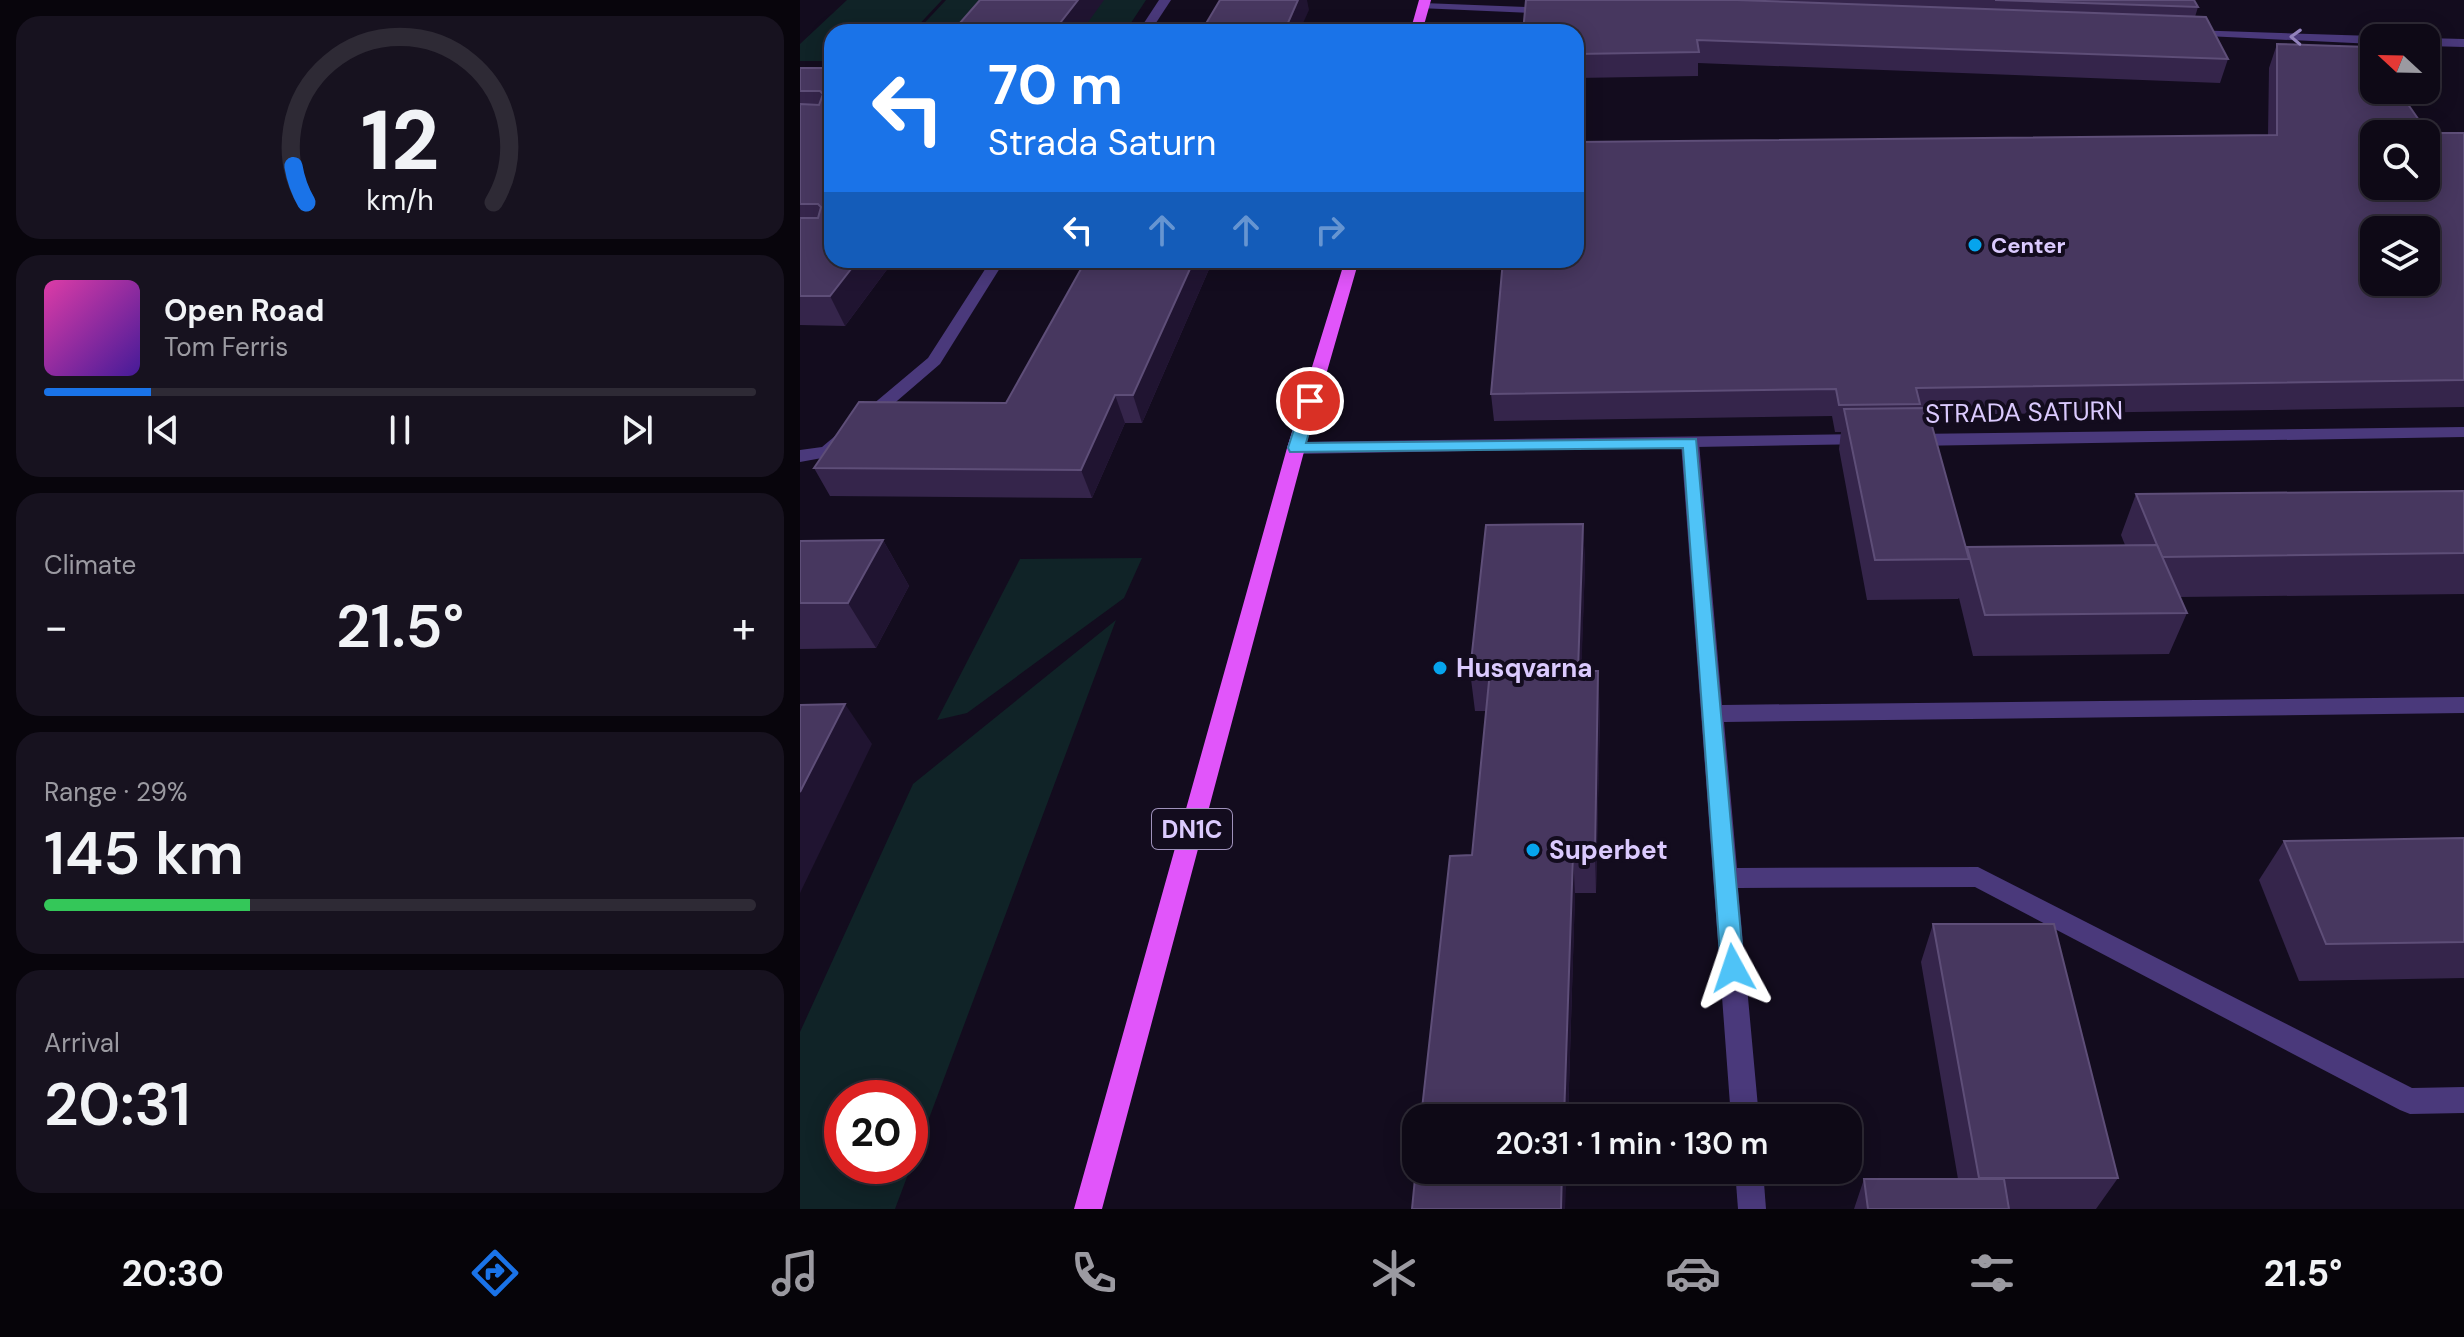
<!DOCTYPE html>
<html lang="en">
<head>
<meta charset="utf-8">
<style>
	:root { --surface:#0e0916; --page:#17121f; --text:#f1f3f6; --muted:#9b9aa1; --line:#2e2a35; --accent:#1a73e8 }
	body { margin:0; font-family:"DM Sans",sans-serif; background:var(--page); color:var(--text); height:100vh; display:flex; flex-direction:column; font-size:30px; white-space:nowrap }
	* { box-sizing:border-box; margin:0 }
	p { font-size:26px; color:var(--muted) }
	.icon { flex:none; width:44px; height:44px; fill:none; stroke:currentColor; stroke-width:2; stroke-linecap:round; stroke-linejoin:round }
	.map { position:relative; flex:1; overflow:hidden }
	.panel { display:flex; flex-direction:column; gap:16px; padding:16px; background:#08050c; width:800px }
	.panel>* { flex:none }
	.banner { position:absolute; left:24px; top:24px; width:760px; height:244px; border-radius:24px; box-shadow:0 4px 20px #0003,0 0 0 2px var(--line); background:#1a73e8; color:#fff; overflow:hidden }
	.needle { width:52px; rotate:292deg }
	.fabs { position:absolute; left:1560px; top:24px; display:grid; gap:16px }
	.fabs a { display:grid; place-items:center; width:80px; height:80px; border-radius:16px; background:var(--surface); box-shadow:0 4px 20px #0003,0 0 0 2px var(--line); font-size:40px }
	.speed { position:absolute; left:24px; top:1080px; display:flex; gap:16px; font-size:40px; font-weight:700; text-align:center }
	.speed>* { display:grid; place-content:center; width:104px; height:104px; border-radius:50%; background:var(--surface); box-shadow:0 4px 20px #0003,0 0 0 2px var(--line); line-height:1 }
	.speed .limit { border:12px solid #d22; background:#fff; color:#111 }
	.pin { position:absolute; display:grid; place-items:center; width:68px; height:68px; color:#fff; margin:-34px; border:4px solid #fff; border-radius:50%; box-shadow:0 2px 8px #0007 }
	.me { position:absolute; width:88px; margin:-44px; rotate:355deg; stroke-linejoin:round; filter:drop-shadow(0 0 6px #0008) }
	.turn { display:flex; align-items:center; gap:28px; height:168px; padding:0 32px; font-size:36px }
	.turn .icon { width:104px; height:104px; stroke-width:2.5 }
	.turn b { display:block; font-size:56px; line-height:68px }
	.lanes { display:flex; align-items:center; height:76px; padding:0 32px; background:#0003; justify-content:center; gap:40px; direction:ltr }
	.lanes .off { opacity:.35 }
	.big { font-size:60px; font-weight:600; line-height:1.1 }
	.panel .widget { flex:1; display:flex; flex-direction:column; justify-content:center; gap:12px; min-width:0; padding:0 28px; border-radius:24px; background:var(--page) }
	.panel .dial { align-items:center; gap:0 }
	.dial svg { height:208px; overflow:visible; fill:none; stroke:var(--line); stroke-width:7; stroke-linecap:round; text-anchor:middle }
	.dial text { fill:var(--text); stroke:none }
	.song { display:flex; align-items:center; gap:24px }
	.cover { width:96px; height:96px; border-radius:12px; background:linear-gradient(135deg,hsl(320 70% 55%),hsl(260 70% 35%)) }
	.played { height:8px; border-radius:4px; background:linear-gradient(90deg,var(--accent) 15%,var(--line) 15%) }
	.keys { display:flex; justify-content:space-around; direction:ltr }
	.heat { display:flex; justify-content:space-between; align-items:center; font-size:44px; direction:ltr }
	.charge { height:12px; border-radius:6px; background:linear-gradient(90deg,#34c759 29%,var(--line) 0) }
	.trip { position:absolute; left:602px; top:1104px; width:460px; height:80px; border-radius:24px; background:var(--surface); box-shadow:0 4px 20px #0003,0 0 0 2px var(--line); font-weight:600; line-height:80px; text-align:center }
	.menu { display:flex; height:128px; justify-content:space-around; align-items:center; background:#060409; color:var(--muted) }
	.menu .icon { width:56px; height:56px }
	.menu .selected { color:var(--accent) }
	.menu b { font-size:36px; color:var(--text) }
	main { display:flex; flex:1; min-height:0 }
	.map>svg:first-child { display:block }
	.green { fill:#102327; fill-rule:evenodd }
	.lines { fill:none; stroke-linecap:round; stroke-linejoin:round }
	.lane { fill:#4a397b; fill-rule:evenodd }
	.street { fill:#4a397b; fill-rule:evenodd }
	.primary { fill:#e155fa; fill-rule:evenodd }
	.wall { fill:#35254b }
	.shaded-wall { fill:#201431 }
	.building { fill:#47375f; stroke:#5e4e78; stroke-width:2; fill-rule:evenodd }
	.oneway { stroke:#9282bc }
	.route { fill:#4fc3f7; stroke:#337fa1; stroke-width:2 }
	.poi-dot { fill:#06a4ed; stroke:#130c1e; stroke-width:3 }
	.labels { text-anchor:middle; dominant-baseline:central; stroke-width:8; stroke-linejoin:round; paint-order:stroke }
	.far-poi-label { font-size:22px; font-weight:bold; fill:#dbcafe; stroke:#130c1e; text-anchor:start }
	.shield { fill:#130c1e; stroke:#9f91bb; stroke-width:2 }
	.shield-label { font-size:24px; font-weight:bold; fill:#dbcafe }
	.street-label { font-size:26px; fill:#dbcafe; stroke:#130c1e }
	.poi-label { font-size:26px; font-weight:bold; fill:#dbcafe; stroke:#130c1e; text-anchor:start }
</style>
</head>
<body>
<main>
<section class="panel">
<div class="widget dial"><svg viewBox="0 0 100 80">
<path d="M14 69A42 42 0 1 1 86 69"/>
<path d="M14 69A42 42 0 0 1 9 55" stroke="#1a73e8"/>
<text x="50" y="56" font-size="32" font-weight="700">12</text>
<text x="50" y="72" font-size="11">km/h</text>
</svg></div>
<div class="widget">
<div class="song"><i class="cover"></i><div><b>Open Road</b><p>Tom Ferris</p></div></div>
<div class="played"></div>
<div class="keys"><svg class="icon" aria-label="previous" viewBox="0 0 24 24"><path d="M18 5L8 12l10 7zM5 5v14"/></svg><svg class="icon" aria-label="pause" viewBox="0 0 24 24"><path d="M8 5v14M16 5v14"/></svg><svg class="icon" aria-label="next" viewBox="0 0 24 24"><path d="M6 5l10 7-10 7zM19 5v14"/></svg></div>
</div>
<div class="widget"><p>Climate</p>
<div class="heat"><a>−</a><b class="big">21.5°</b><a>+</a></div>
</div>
<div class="widget"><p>Range · 29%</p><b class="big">145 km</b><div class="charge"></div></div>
<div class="widget"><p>Arrival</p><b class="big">20:31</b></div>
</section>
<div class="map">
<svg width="1664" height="1209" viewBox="0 0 1664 1209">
	<rect width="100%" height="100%" fill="#130c1e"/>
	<g class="green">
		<path d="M47 0H142L112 32H32V61H0V44Z"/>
		<path d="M146 0H346L325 32H116Z"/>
		<path d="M342 558 324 598 167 713 137 720 220 559Z"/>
		<path d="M316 620 95 1209H0V1032L113 784ZM110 1098V1166H42V1098Z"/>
	</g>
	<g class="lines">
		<g class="lane">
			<path d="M359 0H371L350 32H338Z"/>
			<path d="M191 260H205L140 364 33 456 0 462V450L22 447 128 358Z"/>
			<path d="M890 437 899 443 922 705 1664 697V713L924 722 937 868 1178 867 1612 1088 1664 1087V1113L1610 1114 1600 1110 1175 887 938 888 959 1118H931L881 443Z"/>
			<path d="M935 1170H963L966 1209H938Z"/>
		</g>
		<g class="street">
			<path d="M623 3 751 8 757 11 751 14 619 8V4Z"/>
			<path d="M1390 30 1574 36 1578 38H1574V44L1386 35V31Z"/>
			<path d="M1626 38 1664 39V47L1626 46Z"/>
			<path d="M1664 427V437L1112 446 1103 440 1112 434Z"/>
			<path d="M1064 434 1070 436 1073 440 1070 444 496 454 487 448 496 442Z"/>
		</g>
		<g class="primary">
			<path d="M619 0H631L622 32H610Z"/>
			<path d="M545 260H559L505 448 302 1209H274L487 448Z"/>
		</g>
	</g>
	<g class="wall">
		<path d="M726 0H1394L1398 7 1395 17 1428 59 1420 83 898 63V76L776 78V32Z"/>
		<path d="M1477 44 1628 133H1664V407L1129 415 1166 549 1325 545 1321 535 1336 494 1664 491V594L1380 597 1387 613 1369 654 1173 656 1159 598 1158 599 1067 600 1039 449 1041 432H1035L1032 416 694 421 691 394 1468 135 1469 68Z"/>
		<path d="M0 68H32V260H94L45 326 0 325Z"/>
		<path d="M286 260H413L342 423H325L292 498 30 496 14 468 206 403Z"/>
		<path d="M783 524 785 565 781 671 800 711 796 893H775L768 1118H621L672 855 686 711H675L670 671Z"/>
		<path d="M83 540 109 586 76 648 0 649V541Z"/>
		<path d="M1664 838V978L1499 981 1459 880 1484 841Z"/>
		<path d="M1133 924 1318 1178 1296 1209H1054L1064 1179H1158L1121 962Z"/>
	</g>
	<g class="shaded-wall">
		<path d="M278 0H304L281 32H253Z"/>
		<path d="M498 0H507L509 10 499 32H484Z"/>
		<path d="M58 260H94L45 326 30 296Z"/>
		<path d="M394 260H413L342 423 333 395Z"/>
		<path d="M315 395 325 423 292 498 281 470Z"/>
		<path d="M783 524 785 565 780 711 778 671Z"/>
		<path d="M83 540 109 586 76 648 48 603Z"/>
		<path d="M798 671 800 711 796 893 795 855Z"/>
		<path d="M45 704 72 744 0 893V792Z"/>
		<path d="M773 855 775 893 768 1118H764Z"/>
		<path d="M762 1170H767L765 1209H761Z"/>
	</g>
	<g class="building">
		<path d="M180 0H278L253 32H152Z"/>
		<path d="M420 0H498L484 32H401Z"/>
		<path d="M726 0H937L1406 17 1428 59 897 40 899 52 776 54V32H723Z"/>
		<path d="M1195 0H1394L1398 7Z"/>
		<path d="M1477 44 1568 47 1574 56V90H1598L1628 133H1664V380L1116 388 1120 404 1039 405 1036 389 691 394 703 260H776V142L1477 135ZM1574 134H1626V186H1574ZM1574 230H1626V282H1574Z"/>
		<path d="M0 68H32V260H58L30 296H0V218H18L21 207 18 204H0V104L19 105 23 94 20 91H0Z"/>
		<path d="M286 260H394L333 395H315L281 470 14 468 59 402 206 403Z"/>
		<path d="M1127 408 1169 559 1075 560 1044 409Z"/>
		<path d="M1664 491V553L1362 557 1336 494Z"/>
		<path d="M783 524 778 671H798L795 855H773L764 1118H621L650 856 672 855 690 671H670L686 525Z"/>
		<path d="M83 540 48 603H0V541Z"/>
		<path d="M1357 545 1387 613 1185 615 1167 547Z"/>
		<path d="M45 704 0 792V705Z"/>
		<path d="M1664 838V942L1526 944 1484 841Z"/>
		<path d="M1133 924H1254L1318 1178H1179Z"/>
		<path d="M616 1168V1170H762L761 1209H612Z"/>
		<path d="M1064 1179H1204L1209 1209H1068Z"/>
	</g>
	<defs><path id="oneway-chevron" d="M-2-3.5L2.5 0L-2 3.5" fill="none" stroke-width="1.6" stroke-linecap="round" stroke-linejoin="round" transform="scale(2)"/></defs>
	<use class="oneway" href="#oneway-chevron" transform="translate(1496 37) rotate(-178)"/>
	<path class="route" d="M510 396 518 401 506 443 896 439 944 968 941 975 933 978 925 975 921 968 883 448 490 452 488 448 503 401Z"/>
	<g class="poi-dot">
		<circle cx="1175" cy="245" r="8"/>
		<circle cx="640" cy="668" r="8"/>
		<circle cx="733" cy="850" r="8"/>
	</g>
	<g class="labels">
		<g class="far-poi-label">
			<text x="1191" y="245">Center</text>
		</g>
		<rect class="shield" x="352" y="809" width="80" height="40" rx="6"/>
		<g class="shield-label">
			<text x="392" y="829">DN1C</text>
		</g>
		<g class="street-label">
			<text transform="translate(1224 412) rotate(-1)">STRADA SATURN</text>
		</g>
		<g class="poi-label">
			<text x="656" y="668">Husqvarna</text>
			<text x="749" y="850">Superbet</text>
		</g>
	</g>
</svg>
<div class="fabs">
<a><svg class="needle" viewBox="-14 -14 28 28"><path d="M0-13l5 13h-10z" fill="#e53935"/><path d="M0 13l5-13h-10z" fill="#9b9aa1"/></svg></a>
<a><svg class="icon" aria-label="search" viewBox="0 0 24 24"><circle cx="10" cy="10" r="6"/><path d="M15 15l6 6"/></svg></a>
<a><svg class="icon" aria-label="layers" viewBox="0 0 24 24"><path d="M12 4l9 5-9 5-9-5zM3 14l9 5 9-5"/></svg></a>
</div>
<div class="speed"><div class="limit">20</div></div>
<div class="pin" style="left:510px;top:401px;background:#d93025"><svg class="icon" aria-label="arrive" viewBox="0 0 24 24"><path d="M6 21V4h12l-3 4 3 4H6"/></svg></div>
<svg class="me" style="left:933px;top:968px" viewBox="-20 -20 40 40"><path d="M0-17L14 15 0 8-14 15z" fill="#4fc3f7" stroke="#fff" stroke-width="4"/></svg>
<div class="trip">20:31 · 1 min · 130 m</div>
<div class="banner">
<div class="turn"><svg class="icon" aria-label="left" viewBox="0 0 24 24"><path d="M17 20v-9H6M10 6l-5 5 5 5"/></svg><div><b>70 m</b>Strada Saturn</div></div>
<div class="lanes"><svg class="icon" aria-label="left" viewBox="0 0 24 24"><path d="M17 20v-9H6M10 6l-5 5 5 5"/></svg><svg class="icon off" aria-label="ahead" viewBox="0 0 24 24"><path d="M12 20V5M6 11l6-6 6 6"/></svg><svg class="icon off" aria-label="ahead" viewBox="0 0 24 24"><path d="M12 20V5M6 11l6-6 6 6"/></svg><svg class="icon off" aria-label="right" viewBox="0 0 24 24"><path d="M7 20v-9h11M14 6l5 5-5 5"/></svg></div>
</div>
</div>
</main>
<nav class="menu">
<b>20:30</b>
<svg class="icon selected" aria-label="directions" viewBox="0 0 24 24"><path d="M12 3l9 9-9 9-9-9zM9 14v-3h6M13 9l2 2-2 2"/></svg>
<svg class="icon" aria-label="music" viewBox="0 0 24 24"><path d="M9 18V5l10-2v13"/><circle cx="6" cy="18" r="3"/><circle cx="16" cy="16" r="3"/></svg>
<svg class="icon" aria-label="phone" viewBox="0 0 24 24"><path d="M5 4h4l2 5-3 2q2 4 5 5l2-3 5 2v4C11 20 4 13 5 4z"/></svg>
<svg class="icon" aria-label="climate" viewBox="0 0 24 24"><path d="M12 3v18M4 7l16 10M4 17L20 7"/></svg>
<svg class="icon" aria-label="car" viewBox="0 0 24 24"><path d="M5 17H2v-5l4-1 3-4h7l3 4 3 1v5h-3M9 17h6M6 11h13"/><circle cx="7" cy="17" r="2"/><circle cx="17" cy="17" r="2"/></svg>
<svg class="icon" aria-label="filters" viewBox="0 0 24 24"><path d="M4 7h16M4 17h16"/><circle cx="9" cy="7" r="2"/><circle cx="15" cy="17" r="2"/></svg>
<b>21.5°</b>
</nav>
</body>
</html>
